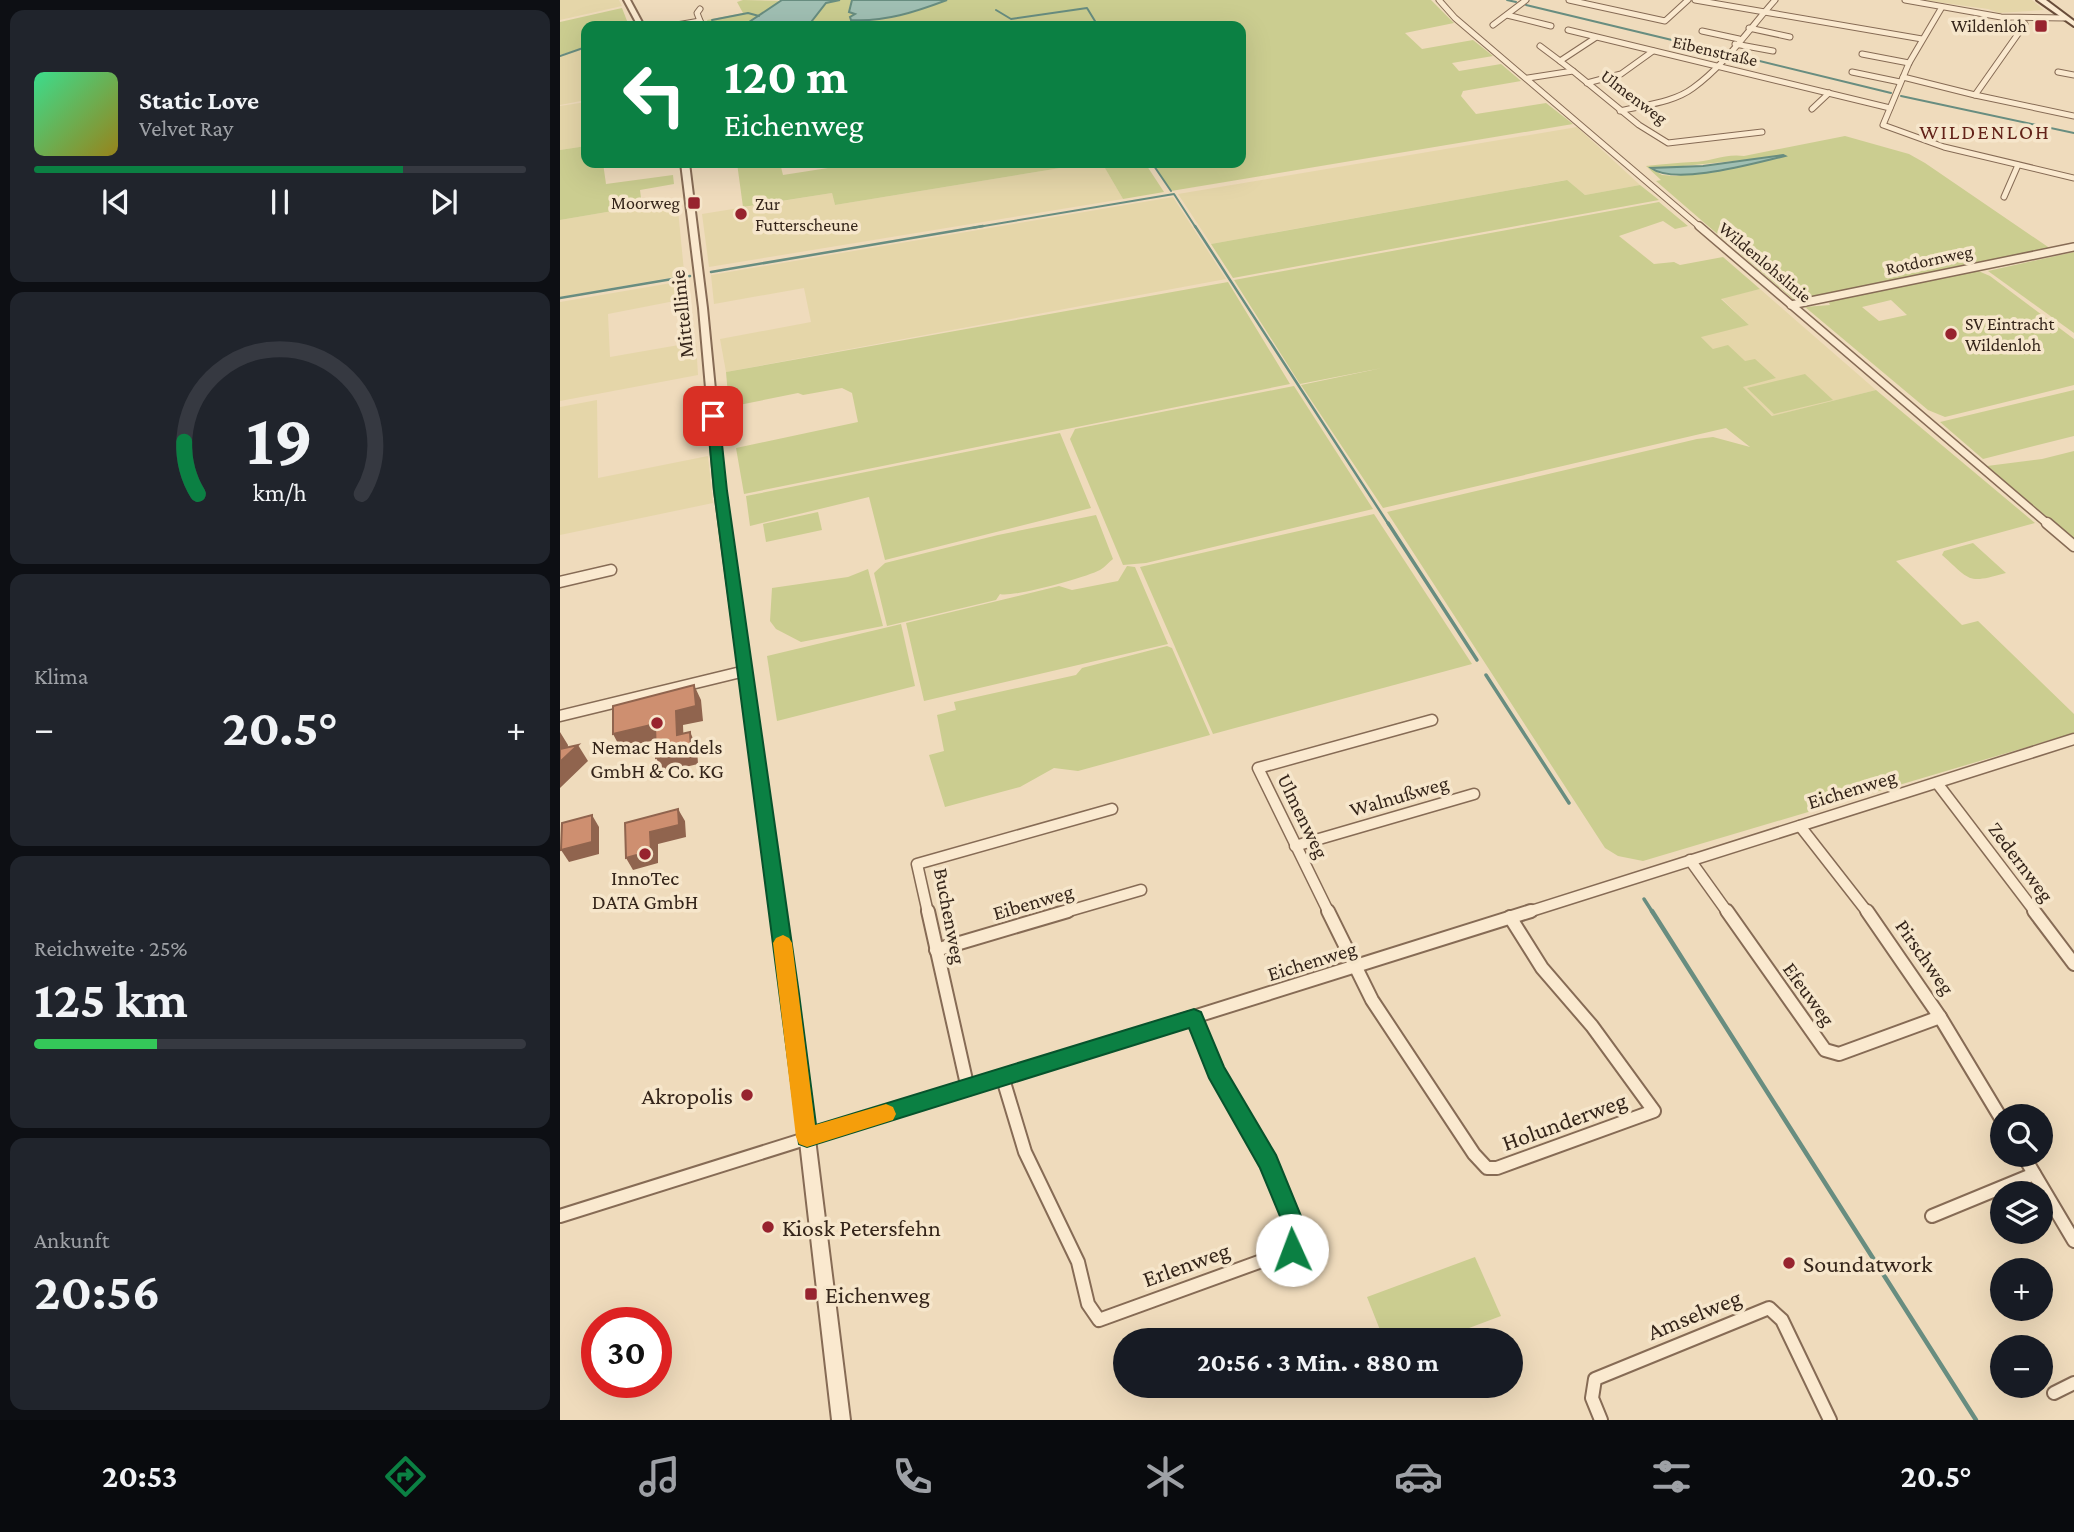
<!DOCTYPE html>
<html lang="de">
<head>
<meta charset="utf-8">
<style>
	:root { --surface:#171b24; --page:#20242c; --text:#f1f3f6; --muted:#9ea1a6; --line:#363941; --accent:#0b8043 }
	body { margin:0; font-family:"Crimson Pro",serif; background:var(--page); color:var(--text); height:100vh; display:flex; flex-direction:column; font-size:26px; white-space:nowrap }
	* { box-sizing:border-box; margin:0 }
	p { font-size:23px; color:var(--muted) }
	.icon { flex:none; width:38px; height:38px; fill:none; stroke:currentColor; stroke-width:2; stroke-linecap:round; stroke-linejoin:round }
	.map { position:relative; flex:1; overflow:hidden }
	.details { display:flex; flex-direction:column; gap:10px; padding:10px; background:#0d0f14; width:560px }
	.details>* { flex:none }
	.banner { position:absolute; left:21px; top:21px; width:665px; height:147px; border-radius:14px; box-shadow:0 7px 28px #0002; background:#0b8043; color:#fff; overflow:hidden }
	.controls { position:absolute; left:1430px; top:1104px; display:grid; gap:14px }
	.controls a { display:grid; place-items:center; width:63px; height:63px; border-radius:50%; background:var(--surface); box-shadow:0 7px 28px #0002; font-size:35px }
	.speed { position:absolute; left:21px; top:1307px; display:flex; gap:14px; font-size:35px; font-weight:700; text-align:center }
	.speed>* { display:grid; place-content:center; width:91px; height:91px; border-radius:50%; background:var(--surface); box-shadow:0 7px 28px #0002; line-height:1 }
	.speed .limit { border:10px solid #d22; background:#fff; color:#111 }
	.pin { position:absolute; display:grid; place-items:center; width:60px; height:60px; color:#fff; margin:-30px; border-radius:14px; box-shadow:0 4px 10px #0006 }
	.me { position:absolute; width:77px; margin:-38px; rotate:358deg; stroke-linejoin:round; filter:drop-shadow(0 0 5px #0008) }
	.turn { display:flex; align-items:center; gap:24px; height:147px; padding:0 28px; font-size:32px }
	.turn .icon { width:91px; height:91px; stroke-width:2.5 }
	.turn b { display:block; font-size:49px; line-height:60px }
	.big { font-size:52px; font-weight:700; line-height:1.1 }
	.details .card { flex:1; display:flex; flex-direction:column; justify-content:center; gap:10px; min-width:0; padding:0 24px; border-radius:14px; background:var(--page) }
	.details .dial { align-items:center; gap:0 }
	.dial svg { height:182px; overflow:visible; fill:none; stroke:var(--line); stroke-width:7; stroke-linecap:round; text-anchor:middle }
	.dial text { fill:var(--text); stroke:none }
	.song { display:flex; align-items:center; gap:21px }
	.cover { width:84px; height:84px; border-radius:10px; background:linear-gradient(135deg,hsl(150 70% 55%),hsl(50 70% 35%)) }
	.played { height:7px; border-radius:4px; background:linear-gradient(90deg,var(--accent) 75%,var(--line) 75%) }
	.keys { display:flex; justify-content:space-around; direction:ltr }
	.heat { display:flex; justify-content:space-between; align-items:center; font-size:38px; direction:ltr }
	.charge { height:10px; border-radius:5px; background:linear-gradient(90deg,#34c759 25%,var(--line) 0) }
	.trip { position:absolute; left:553px; top:1328px; width:410px; height:70px; border-radius:35px; background:var(--surface); box-shadow:0 7px 28px #0002; font-weight:700; line-height:70px; text-align:center }
	.menu { display:flex; height:112px; justify-content:space-around; align-items:center; background:#090b0e; color:var(--muted) }
	.menu .icon { width:49px; height:49px }
	.menu .selected { color:var(--accent) }
	.menu b { font-size:32px; color:var(--text) }
	main { display:flex; flex:1; min-height:0 }
	.map>svg:first-child { display:block }
	.farmland { fill:#e5d6a9 }
	.green { fill:#cbcd90; fill-rule:evenodd }
	.water { fill:#a0bfb3; stroke:#688d80; stroke-width:2 }
	.lines { fill:none; stroke-linecap:round; stroke-linejoin:round }
	.stream-far3 { stroke:#688d80; stroke-width:2 }
	.stream-far2 { stroke:#688d80; stroke-width:2.5 }
	.stream-far1 { stroke:#688d80; stroke-width:3.5 }
	.stream { stroke:#688d80; stroke-width:4.5 }
	.minor-far3-casing { stroke:#866b55; stroke-width:7 }
	.minor-far2-casing { stroke:#866b55; stroke-width:10 }
	.minor-far1-casing { stroke:#866b55; stroke-width:13 }
	.minor-casing { stroke:#866b55; stroke-width:16 }
	.tertiary-casing { stroke:#866b55; stroke-width:4 }
	.secondary-casing { stroke:#684c39; stroke-width:4 }
	.minor-far3 { stroke:#fae9cf; stroke-width:5 }
	.minor-far2 { stroke:#fae9cf; stroke-width:7 }
	.minor-far1 { stroke:#fae9cf; stroke-width:10 }
	.minor { stroke:#fae9cf; stroke-width:12 }
	.tertiary { fill:#fae9cf; fill-rule:evenodd }
	.secondary { fill:#fae9cf; fill-rule:evenodd }
	.shaded-wall { fill:#90644e }
	.building { fill:#ce8f70; stroke:#90644e; stroke-width:2 }
	.route { fill:#0b8043; stroke:#07532c; stroke-width:2 }
	.slow { fill:#f59e0b }
	.poi-dot { fill:#97232e; stroke:#f6e6cb; stroke-width:2.5 }
	.labels { text-anchor:middle; dominant-baseline:central; stroke-width:7; stroke-linejoin:round; paint-order:stroke }
	.far-poi-label { font-size:18px; fill:#35251a; stroke:#f6e6cb; text-anchor:end }
	.far-street-label { font-size:18px; fill:#35251a; stroke:#f6e6cb }
	.far-quarter-label { font-size:21px; letter-spacing:2px; fill:#632219; stroke:#f6e6cb }
	.street-label { font-size:21px; fill:#35251a; stroke:#f6e6cb }
	.poi-label { font-size:21px; fill:#35251a; stroke:#f6e6cb }
	.near-poi-label { font-size:24px; fill:#35251a; stroke:#f6e6cb; text-anchor:start }
	.near-street-label { font-size:24px; fill:#35251a; stroke:#f6e6cb }
</style>
</head>
<body>
<main>
<section class="details">
<div class="card">
<div class="song"><i class="cover"></i><div><b>Static Love</b><p>Velvet Ray</p></div></div>
<div class="played"></div>
<div class="keys"><svg class="icon" aria-label="previous" viewBox="0 0 24 24"><path d="M18 5L8 12l10 7zM5 5v14"/></svg><svg class="icon" aria-label="pause" viewBox="0 0 24 24"><path d="M8 5v14M16 5v14"/></svg><svg class="icon" aria-label="next" viewBox="0 0 24 24"><path d="M6 5l10 7-10 7zM19 5v14"/></svg></div>
</div>
<div class="card dial"><svg viewBox="0 0 100 80">
<path d="M14 69A42 42 0 1 1 86 69"/>
<path d="M14 69A42 42 0 0 1 8 46" stroke="#0b8043"/>
<text x="50" y="56" font-size="32" font-weight="700">19</text>
<text x="50" y="72" font-size="11">km/h</text>
</svg></div>
<div class="card"><p>Klima</p>
<div class="heat"><a>−</a><b class="big">20.5°</b><a>+</a></div>
</div>
<div class="card"><p>Reichweite · 25%</p><b class="big">125 km</b><div class="charge"></div></div>
<div class="card"><p>Ankunft</p><b class="big">20:56</b></div>
</section>
<div class="map">
<svg width="1514" height="1420" viewBox="0 0 1514 1420">
	<rect width="100%" height="100%" fill="#efdbbc"/>
	<g class="farmland">
		<path d="M0 0H59L62 6 0 20Z"/>
		<path d="M1362 0H1472L1484 10 1439 13 1428 9Z"/>
		<path d="M26 47V100L0 105V56Z"/>
		<path d="M26 102V122L23 123 26 146 0 150V106Z"/>
		<path d="M1017 127 1080 185 1025 195 1006 180 651 244 618 194Z"/>
		<path d="M531 163H542L563 199 149 267 142 214 272 193 275 205Z"/>
		<path d="M613 197 666 279 166 372 160 339 251 322 244 288 154 304 151 275Z"/>
		<path d="M117 200 124 271 120 276 0 297V220Z"/>
		<path d="M129 280 130 298 48 314 50 357 136 342 138 375 0 401V302Z"/>
		<path d="M1200 289 1316 390 1213 416 1183 387 1215 377 1153 349 1140 336 1189 325 1161 298Z"/>
		<path d="M37 400 38 478 148 456 153 503 0 535V407Z"/>
	</g>
	<g class="green">
		<path d="M183 0 224 1 187 25 193 26H150L147 20 183 13 177 2Z"/>
		<path d="M280 0H295L292 1 296 13 291 20C325 22 355 12 387 0H871L894 23 845 33 862 49 913 40 933 56 892 63 899 71 941 64 961 81 903 91 901 96 916 114 986 103 1013 124 611 191 592 163H681V26H248L265 2Z"/>
		<path d="M62 8 69 26H26V47L0 55V22Z"/>
		<path d="M1285 136 1349 154 1365 163 1491 249 1235 301 1096 181 1101 180 1086 166C1102 164 1116 163 1132 162 1150 162 1166 153 1184 156ZM1224 156 1116 176 1102 175 1092 169Z"/>
		<path d="M26 146V163H43L46 184 113 175 114 184 80 190 82 206 0 220V150Z"/>
		<path d="M177 163H220L223 175 300 163H531L275 205 272 193 183 207Z"/>
		<path d="M542 163H585L604 192 563 199Z"/>
		<path d="M1007 180 1025 195 1080 185 1099 200 673 278 651 244Z"/>
		<path d="M1099 202 1128 226 1115 229 1103 221 1059 236 1094 264 1114 262 1120 265 1163 257 1200 289 1161 299 1189 325 1141 337 1153 349 1168 345 1185 361 1195 359 1216 378 1183 387 1212 416 1316 390 1475 523 1336 561 1402 625 1418 621 1514 714V733L1083 861 1058 856 1045 848 827 512 1137 439 1153 437 1190 447 1166 428 823 508 741 385 822 368 740 384 674 280Z"/>
		<path d="M1514 252V333L1428 271Z"/>
		<path d="M1416 270 1430 276 1514 339V385L1385 417 1368 410 1245 307 1270 305 1269 303 1272 300ZM1331 300 1347 315 1319 321 1302 307Z"/>
		<path d="M668 282 730 384 184 494 176 448 298 422 292 393 282 388 243 395 238 393 169 407 166 372Z"/>
		<path d="M1245 374 1273 400 1214 414 1187 388Z"/>
		<path d="M734 386 813 509 586 563 563 565 510 439 515 429Z"/>
		<path d="M1514 390V436L1423 459 1380 422Z"/>
		<path d="M500 433 531 508 325 560 309 497 190 526 186 496Z"/>
		<path d="M1514 451V540L1427 466 1482 459Z"/>
		<path d="M258 512 262 530 206 542 203 524Z"/>
		<path d="M814 514 912 664 653 734 580 567Z"/>
		<path d="M536 515 553 559C549 562 545 567 540 570 527 577 452 598 440 594L436 600 327 626 314 573 325 563 438 535Z"/>
		<path d="M1413 543 1446 573C1407 584 1411 581 1382 555L1384 551Z"/>
		<path d="M567 566 575 567 608 644 364 701 346 623 499 586 512 590 558 581Z"/>
		<path d="M308 569 323 626 241 642 216 629 210 621 212 588 288 577Z"/>
		<path d="M341 624 355 686 217 721 207 656Z"/>
		<path d="M607 646 612 648 650 735 518 771 494 768 460 787 385 807 369 755 384 751 377 715 396 710 394 702 516 675 522 668Z"/>
		<path d="M915 1257 941 1316 877 1340H824L807 1297Z"/>
	</g>
	<g class="water">
		<path d="M222 0H280L266 3 248 26 186 24Z"/>
		<path d="M292 0H387C355 12 325 22 291 20L290 17 295 14 289 12Z"/>
		<path d="M1223 155 1225 156C1195 163 1115 186 1091 168L1143 166Z"/>
	</g>
	<g class="lines">
		<g class="stream-far3">
			<path d="M947 0 956 2"/>
			<path d="M966 5 1162 52"/>
			<path d="M436 10 451 19 527 8 538 26"/>
			<path d="M152 20 188 13 199 16"/>
			<path d="M1171 54 1331 93"/>
			<path d="M0 56 26 47"/>
			<path d="M1341 96 1514 133"/>
			<path d="M592 163 611 191"/>
			<path d="M412 228 614 194 636 228"/>
		</g>
		<g class="stream-far2">
			<path d="M635 226 829 525"/>
			<path d="M151 272 423 226"/>
			<path d="M0 298 130 276"/>
		</g>
		<g class="stream-far1">
			<path d="M828 523 917 660"/>
			<path d="M926 675 1009 803"/>
			<path d="M1084 899 1093 913"/>
		</g>
		<path class="stream" d="M1092 911 1416 1420"/>
		<g class="minor-far3-casing">
			<g id="minor-far3">
				<path d="M879 0 895 18 1141 228"/>
				<path d="M1009 0 1105 21 1128 0"/>
				<path d="M1135 0 1362 39"/>
				<path d="M1345 0 1441 17 1505 18"/>
				<path d="M1382 7 1349 63 1323 125 1384 147 1514 178"/>
				<path d="M140 9 137 13 142 26"/>
				<path d="M947 15 991 26"/>
				<path d="M933 25 966 0"/>
				<path d="M111 26 140 21"/>
				<path d="M1189 28 1230 37"/>
				<path d="M1008 30 1330 108"/>
				<path d="M1142 31 1179 39"/>
				<path d="M1175 44 1213 51"/>
				<path d="M980 46 1000 61"/>
				<path d="M1302 54 1349 63"/>
				<path d="M1013 71 1000 61 1035 38"/>
				<path d="M1292 72 1340 82"/>
				<path d="M1498 72 1514 75"/>
				<path d="M1343 77 1415 95 1465 24 1460 18"/>
				<path d="M968 78 1013 71 1079 125 1108 143 1202 132"/>
				<path d="M1027 83 1061 74 1093 51"/>
				<path d="M1415 95 1514 116"/>
				<path d="M1252 109 1269 93"/>
				<path d="M1060 111C1083 105 1113 103 1133 88 1165 65 1189 29 1215 0"/>
				<path d="M1444 197 1458 165"/>
			</g>
		</g>
		<g class="minor-far2-casing">
			<g id="minor-far2">
				<path d="M1139 226 1489 525"/>
				<path d="M1231 305 1514 247"/>
			</g>
		</g>
		<g class="minor-far1-casing">
			<g id="minor-far1">
				<path d="M1487 523 1514 546"/>
				<path d="M0 582 51 570"/>
				<path d="M0 716 185 671"/>
				<path d="M1377 783 1476 913"/>
				<path d="M1240 826 1308 913"/>
				<path d="M735 846 914 794"/>
				<path d="M1130 860 1168 913"/>
				<path d="M368 913 357 864 552 809"/>
				<path d="M502 913 581 890"/>
				<path d="M769 913 698 768 872 720"/>
				<path d="M965 913 1514 739"/>
			</g>
		</g>
		<g class="minor-casing">
			<g id="minor">
				<path d="M368 911 408 1089"/>
				<path d="M768 911 812 1000 914 1154 927 1168H937L1094 1111 1032 1026 982 968 950 917"/>
				<path d="M1167 911 1265 1050 1279 1054 1380 1017"/>
				<path d="M1307 911 1380 1017 1442 1120"/>
				<path d="M1474 911 1514 964"/>
				<path d="M376 950 508 911"/>
				<path d="M443 1079 465 1152 518 1262 528 1304 539 1320 732 1250 738 1233 708 1162 655 1071 634 1018"/>
				<path d="M1463 1155 1514 1241"/>
				<path d="M0 1216 971 911"/>
				<path d="M1372 1216 1474 1174"/>
				<path d="M1494 1393 1514 1383"/>
				<path d="M1041 1420 1032 1398 1035 1379 1209 1308 1222 1320 1270 1420"/>
			</g>
		</g>
		<g class="tertiary-casing">
			<g id="tertiary">
				<path d="M64 0H70L84 26H78Z"/>
				<path d="M121 163H129L147 308 165 491 237 994 290 1420H272L223 994 155 491 139 308Z"/>
			</g>
		</g>
		<g class="secondary-casing">
			<path id="secondary" d="M1477 0H1486L1514 21V26Z"/>
		</g>
		<use href="#minor-far3" class="minor-far3"/>
		<use href="#minor-far2" class="minor-far2"/>
		<use href="#minor-far1" class="minor-far1"/>
		<use href="#minor" class="minor"/>
		<use href="#tertiary" class="tertiary"/>
		<use href="#secondary" class="secondary"/>
	</g>
	<g class="shaded-wall">
		<path d="M134 685 141 700 143 721 123 725 124 750 117 735 116 711Z"/>
		<path d="M95 724 102 738 61 749 53 734Z"/>
		<path d="M0 732 8 745 7 755 18 745 28 761 0 788Z"/>
		<path d="M130 732 137 747 138 764 104 772 96 758Z"/>
		<path d="M118 809 125 821 126 837 98 844V863L73 870 66 858 90 832Z"/>
		<path d="M32 815 39 827V854L9 862 1 850Z"/>
	</g>
	<g class="building">
		<path d="M134 685 136 706 116 711 117 735 130 732 131 749 96 758 95 724 53 734V706Z"/>
		<path d="M18 745 0 762V749Z"/>
		<path d="M118 809 119 825 90 832 91 851 66 858 65 823Z"/>
		<path d="M32 815V842L1 850 2 823Z"/>
	</g>
	<path class="route" d="M153 412 159 416 167 491 239 994 256 1125 634 1009 641 1012 664 1067 716 1155 748 1233 740 1257 732 1261 724 1257 721 1250 727 1233 700 1168 649 1078 629 1028 247 1147 239 1144 154 491 147 416Z"/>
	<path class="slow" d="M223 935 229 938 232 943 255 1125 326 1104 333 1107 336 1114 333 1120 247 1147 239 1144 236 1137 213 943 216 938Z"/>
	<g class="poi-dot">
		<rect x="1474" y="19" width="14" height="14" rx="3.5"/>
		<rect x="127" y="196" width="14" height="14" rx="3.5"/>
		<circle cx="181" cy="214" r="7"/>
		<circle cx="1391" cy="334" r="7"/>
		<circle cx="97" cy="723" r="7"/>
		<circle cx="85" cy="854" r="7"/>
		<circle cx="187" cy="1095" r="7"/>
		<circle cx="208" cy="1227" r="7"/>
		<circle cx="1229" cy="1263" r="7"/>
		<rect x="244" y="1287" width="14" height="14" rx="3.5"/>
	</g>
	<g class="labels">
		<g class="far-poi-label">
			<text x="1467" y="26">Wildenloh</text>
			<text x="120" y="203">Moorweg</text>
			<text x="195" y="204" text-anchor="start">Zur<tspan x="195" dy="21">Futterscheune</tspan></text>
			<text x="1405" y="324" text-anchor="start">SV Eintracht<tspan x="1405" dy="21">Wildenloh</tspan></text>
		</g>
		<g class="far-street-label">
			<text transform="translate(1155 51) rotate(13)">Eibenstraße</text>
			<text transform="translate(1074 97) rotate(37)">Ulmenweg</text>
			<text transform="translate(1369 260) rotate(-12)">Rotdornweg</text>
			<text transform="translate(1205 262) rotate(40)">Wildenlohslinie</text>
		</g>
		<g class="far-quarter-label">
			<text x="1425" y="132">WILDENLOH</text>
		</g>
		<g class="street-label">
			<text transform="translate(122 314) rotate(-96)">Mittellinie</text>
			<text transform="translate(1292 789) rotate(-17)">Eichenweg</text>
			<text transform="translate(839 796) rotate(-16)">Walnußweg</text>
			<text transform="translate(743 816) rotate(64)">Ulmenweg</text>
			<text transform="translate(1461 862) rotate(53)">Zedernweg</text>
			<text transform="translate(473 902) rotate(-16)">Eibenweg</text>
			<text transform="translate(390 916) rotate(79)">Buchenweg</text>
			<text transform="translate(1365 957) rotate(55)">Pirschweg</text>
			<text transform="translate(752 961) rotate(-17)">Eichenweg</text>
			<text transform="translate(1249 994) rotate(54)">Efeuweg</text>
		</g>
		<g class="poi-label">
			<text x="97" y="747">Nemac Handels<tspan x="97" dy="24">GmbH &amp; Co. KG</tspan></text>
			<text x="85" y="878">InnoTec<tspan x="85" dy="24">DATA GmbH</tspan></text>
		</g>
		<g class="near-poi-label">
			<text x="173" y="1095" text-anchor="end">Akropolis</text>
			<text x="222" y="1227">Kiosk Petersfehn</text>
			<text x="1243" y="1263">Soundatwork</text>
			<text x="265" y="1294">Eichenweg</text>
		</g>
		<g class="near-street-label">
			<text transform="translate(1004 1121) rotate(-20)">Holunderweg</text>
			<text transform="translate(626 1264) rotate(-20)">Erlenweg</text>
			<text transform="translate(1134 1314) rotate(-22)">Amselweg</text>
		</g>
	</g>
</svg>
<div class="controls">
<a><svg class="icon" aria-label="search" viewBox="0 0 24 24"><circle cx="10" cy="10" r="6"/><path d="M15 15l6 6"/></svg></a>
<a><svg class="icon" aria-label="layers" viewBox="0 0 24 24"><path d="M12 4l9 5-9 5-9-5zM3 14l9 5 9-5"/></svg></a>
<a>+</a>
<a>−</a>
</div>
<div class="speed"><div class="limit">30</div></div>
<div class="pin" style="left:153px;top:416px;background:#d93025"><svg class="icon" aria-label="arrive" viewBox="0 0 24 24"><path d="M6 21V4h12l-3 4 3 4H6"/></svg></div>
<svg class="me" style="left:732px;top:1250px" viewBox="-20 -20 40 40"><circle r="19" fill="#fff"/><path d="M0-13L10 11 0 6-10 11z" fill="#0b8043"/></svg>
<div class="trip">20:56 · 3 Min. · 880 m</div>
<div class="banner">
<div class="turn"><svg class="icon" aria-label="left" viewBox="0 0 24 24"><path d="M17 20v-9H6M10 6l-5 5 5 5"/></svg><div><b>120 m</b>Eichenweg</div></div>
</div>
</div>
</main>
<nav class="menu">
<b>20:53</b>
<svg class="icon selected" aria-label="directions" viewBox="0 0 24 24"><path d="M12 3l9 9-9 9-9-9zM9 14v-3h6M13 9l2 2-2 2"/></svg>
<svg class="icon" aria-label="music" viewBox="0 0 24 24"><path d="M9 18V5l10-2v13"/><circle cx="6" cy="18" r="3"/><circle cx="16" cy="16" r="3"/></svg>
<svg class="icon" aria-label="phone" viewBox="0 0 24 24"><path d="M5 4h4l2 5-3 2q2 4 5 5l2-3 5 2v4C11 20 4 13 5 4z"/></svg>
<svg class="icon" aria-label="climate" viewBox="0 0 24 24"><path d="M12 3v18M4 7l16 10M4 17L20 7"/></svg>
<svg class="icon" aria-label="car" viewBox="0 0 24 24"><path d="M5 17H2v-5l4-1 3-4h7l3 4 3 1v5h-3M9 17h6M6 11h13"/><circle cx="7" cy="17" r="2"/><circle cx="17" cy="17" r="2"/></svg>
<svg class="icon" aria-label="filters" viewBox="0 0 24 24"><path d="M4 7h16M4 17h16"/><circle cx="9" cy="7" r="2"/><circle cx="15" cy="17" r="2"/></svg>
<b>20.5°</b>
</nav>
</body>
</html>
